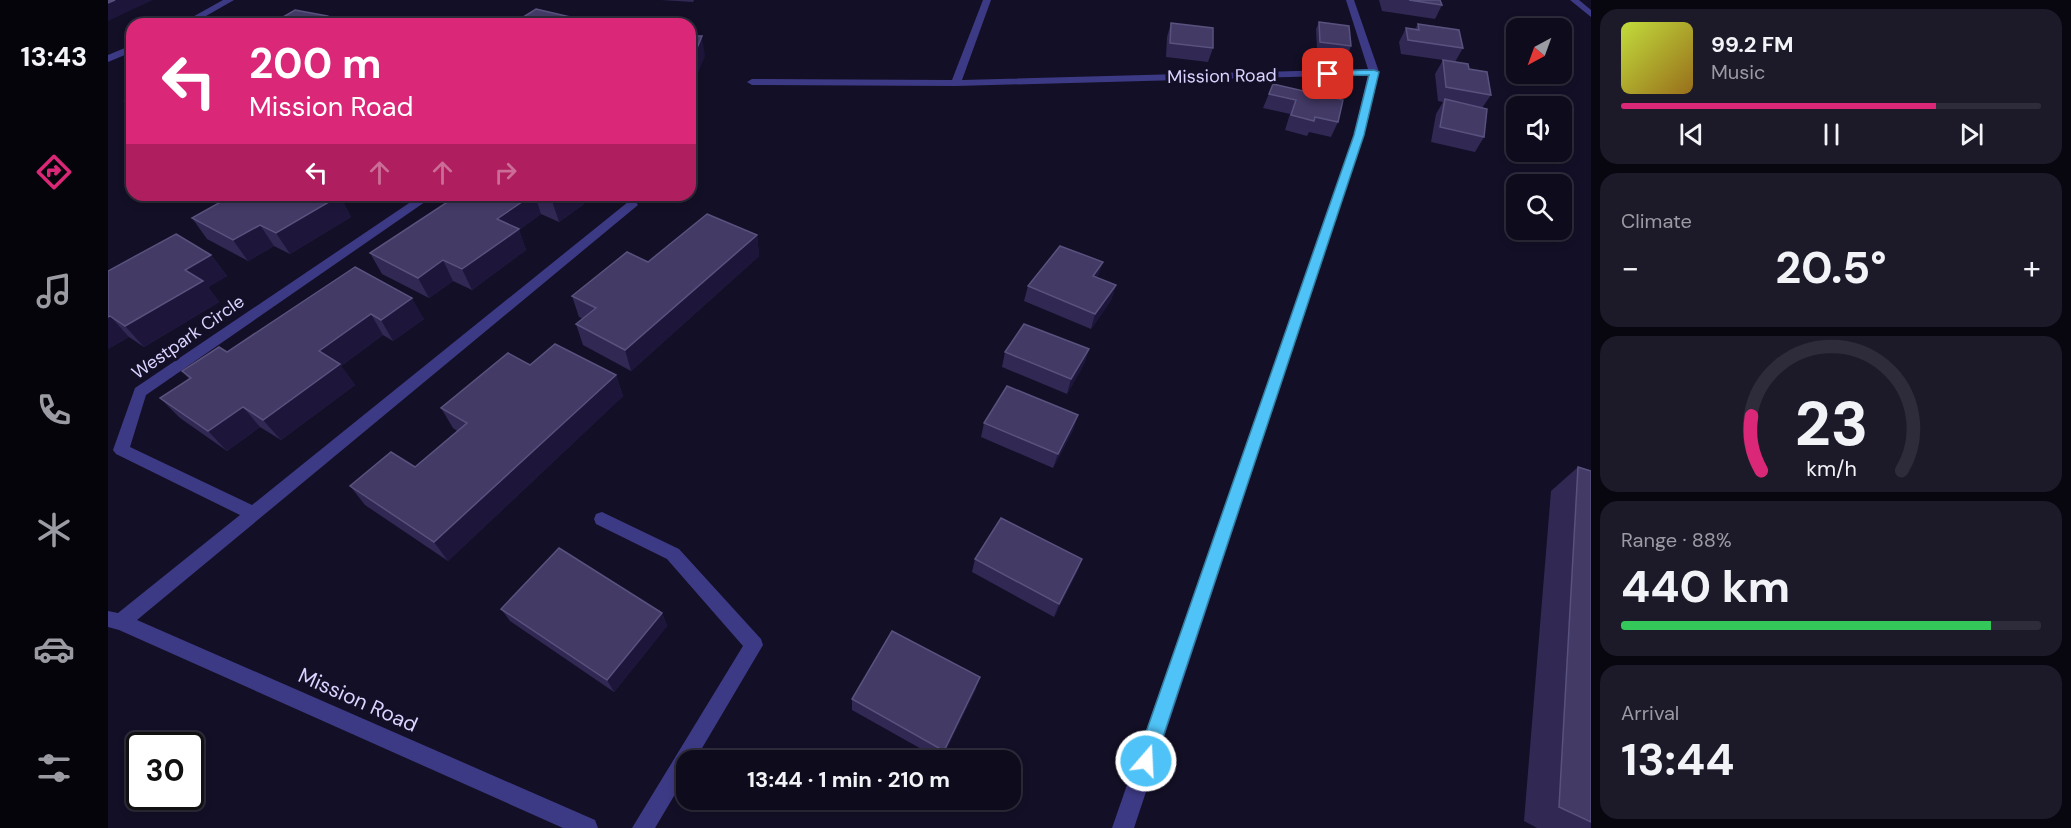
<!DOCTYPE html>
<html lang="en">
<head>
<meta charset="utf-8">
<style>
	:root { --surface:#0e0b1c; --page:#1c1929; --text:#f1f3f6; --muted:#9b9ba3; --line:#2e2b3b; --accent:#db2777 }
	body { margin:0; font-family:"DM Sans",sans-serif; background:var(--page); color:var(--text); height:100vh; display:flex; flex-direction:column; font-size:22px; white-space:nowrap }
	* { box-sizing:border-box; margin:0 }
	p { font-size:20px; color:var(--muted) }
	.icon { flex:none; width:33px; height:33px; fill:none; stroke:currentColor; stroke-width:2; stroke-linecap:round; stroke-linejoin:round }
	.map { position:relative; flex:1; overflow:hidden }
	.sheet { display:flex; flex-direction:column; gap:9px; padding:9px; background:#08060f; width:480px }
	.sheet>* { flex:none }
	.top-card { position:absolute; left:18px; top:18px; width:570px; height:183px; border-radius:18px; box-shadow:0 3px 9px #0003,0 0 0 2px var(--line); background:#db2777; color:#fff; overflow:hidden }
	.needle { width:39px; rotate:221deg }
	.controls { position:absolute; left:1398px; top:18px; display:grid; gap:12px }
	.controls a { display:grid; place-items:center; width:66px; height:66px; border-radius:12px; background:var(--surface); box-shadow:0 3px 9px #0003,0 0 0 2px var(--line); font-size:30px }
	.speed { position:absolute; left:18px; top:732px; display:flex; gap:12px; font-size:30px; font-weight:700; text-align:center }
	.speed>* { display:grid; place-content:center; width:78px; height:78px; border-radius:50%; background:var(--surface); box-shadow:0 3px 9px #0003,0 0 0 2px var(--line); line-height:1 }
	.speed .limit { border:3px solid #111; border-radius:9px; background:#fff; color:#111 }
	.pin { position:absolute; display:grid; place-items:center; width:51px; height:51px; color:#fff; margin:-26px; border-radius:12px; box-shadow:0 3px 9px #0006 }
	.me { position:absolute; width:66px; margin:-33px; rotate:19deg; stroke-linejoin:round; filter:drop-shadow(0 0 4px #0008) }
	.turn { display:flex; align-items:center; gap:21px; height:126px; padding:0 24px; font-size:27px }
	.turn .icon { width:78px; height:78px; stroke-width:2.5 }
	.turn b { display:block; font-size:42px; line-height:51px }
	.lanes { display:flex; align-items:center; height:57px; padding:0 24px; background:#0003; justify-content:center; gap:30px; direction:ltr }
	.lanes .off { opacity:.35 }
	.big { font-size:45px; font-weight:700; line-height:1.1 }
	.sheet .tile { flex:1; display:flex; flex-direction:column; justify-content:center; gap:9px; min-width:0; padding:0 21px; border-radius:18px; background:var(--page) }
	.sheet .dial { align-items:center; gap:0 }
	.dial svg { height:156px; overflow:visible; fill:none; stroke:var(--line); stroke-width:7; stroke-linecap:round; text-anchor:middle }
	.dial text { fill:var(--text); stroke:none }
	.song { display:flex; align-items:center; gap:18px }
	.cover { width:72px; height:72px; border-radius:9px; background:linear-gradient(135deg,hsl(70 70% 55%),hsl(40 70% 35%)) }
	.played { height:6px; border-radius:3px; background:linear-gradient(90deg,var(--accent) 75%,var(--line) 75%) }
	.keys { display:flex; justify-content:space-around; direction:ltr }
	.heat { display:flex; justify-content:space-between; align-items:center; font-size:33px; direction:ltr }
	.charge { height:9px; border-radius:4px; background:linear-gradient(90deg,#34c759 88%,var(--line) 0) }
	.trip { position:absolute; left:568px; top:750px; width:345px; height:60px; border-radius:18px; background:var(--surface); box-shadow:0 3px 9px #0003,0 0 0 2px var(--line); font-weight:700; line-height:60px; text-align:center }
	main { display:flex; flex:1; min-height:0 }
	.tab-bar { display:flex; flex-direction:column; width:108px; justify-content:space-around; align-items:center; background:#06040b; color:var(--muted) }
	.tab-bar .icon { width:42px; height:42px }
	.tab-bar .current { color:var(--accent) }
	.tab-bar b { font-size:27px; color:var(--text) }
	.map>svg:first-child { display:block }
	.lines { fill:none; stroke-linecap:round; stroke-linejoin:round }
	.service { fill:#3d3a85; fill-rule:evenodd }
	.minor { fill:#3d3a85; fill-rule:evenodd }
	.tertiary { fill:#3d3a85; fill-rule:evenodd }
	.wall { fill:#312854 }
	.shaded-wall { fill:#1d163a }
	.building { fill:#433a66; stroke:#5a527e; stroke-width:1.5 }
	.route { fill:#4fc3f7; stroke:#337fa1; stroke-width:1.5 }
	.labels { text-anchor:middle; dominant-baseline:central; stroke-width:6; stroke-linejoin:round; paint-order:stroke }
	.street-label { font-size:18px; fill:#d9d4ff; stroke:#130f26 }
	.near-street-label { font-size:21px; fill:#d9d4ff; stroke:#130f26 }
</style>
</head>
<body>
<main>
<nav class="tab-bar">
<b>13:43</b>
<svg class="icon current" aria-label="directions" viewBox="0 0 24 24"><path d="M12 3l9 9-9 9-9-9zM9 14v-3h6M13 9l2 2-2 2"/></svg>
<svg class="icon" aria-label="music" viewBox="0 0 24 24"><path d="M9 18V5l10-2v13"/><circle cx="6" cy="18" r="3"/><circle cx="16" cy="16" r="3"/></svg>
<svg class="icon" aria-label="phone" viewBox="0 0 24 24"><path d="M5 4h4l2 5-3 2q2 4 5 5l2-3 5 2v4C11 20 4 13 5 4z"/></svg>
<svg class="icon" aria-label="climate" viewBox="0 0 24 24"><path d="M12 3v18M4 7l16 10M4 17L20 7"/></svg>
<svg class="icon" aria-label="car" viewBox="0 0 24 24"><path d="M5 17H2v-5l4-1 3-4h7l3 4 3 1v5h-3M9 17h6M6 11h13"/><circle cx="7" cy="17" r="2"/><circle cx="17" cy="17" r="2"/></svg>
<svg class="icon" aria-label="filters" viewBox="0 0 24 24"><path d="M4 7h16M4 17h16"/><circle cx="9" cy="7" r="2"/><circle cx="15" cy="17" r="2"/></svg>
</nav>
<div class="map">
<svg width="1483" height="828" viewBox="0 0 1483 828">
	<rect width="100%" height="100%" fill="#130f26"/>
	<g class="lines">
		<path class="service" d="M1462 0H1471L1483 10V17Z"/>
		<g class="minor">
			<path d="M875 0H883L854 80 1260 69 1238 0H1246L1271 72 1256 135 1026 828H1004L1246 135 1260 75 848 86 644 85 639 82 644 79 844 80Z"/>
			<path d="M313 195H327L38 395 22 447 144 505 520 202H528L530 205 29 620 487 820 490 828H455L11 630 0 627V611L10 613 132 515 8 454 5 450 27 388Z"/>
			<path d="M494 512 571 549 653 639 655 645 587 760H579V774L547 828H524L635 646 559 559 488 524 486 519 488 514Z"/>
		</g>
		<g class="tertiary">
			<path d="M115 0H126L84 24H72Z"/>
			<path d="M24 45V52L0 62V55Z"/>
		</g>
	</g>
	<g class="wall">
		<path d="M553 0H586L585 2Z"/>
		<path d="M1271 0H1332L1334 5 1327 19 1274 11Z"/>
		<path d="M1211 22 1243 46 1240 54 1209 49 1208 29Z"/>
		<path d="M1063 23 1105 48 1100 62 1058 57 1059 37Z"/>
		<path d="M1310 24 1355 48 1347 62 1361 69 1383 95 1374 108 1376 137 1367 152 1323 142 1328 114 1335 102 1330 101 1327 74 1335 60 1293 54 1291 42 1298 28 1307 29Z"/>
		<path d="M1165 84 1230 122 1223 137 1201 132 1199 136 1177 130 1182 114 1155 108Z"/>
		<path d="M24 98V111L17 101Z"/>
		<path d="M125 195H246L235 202 243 217 182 254 166 246 140 261 99 239 84 218Z"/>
		<path d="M350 195H474L476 204 451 222 433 214 411 230 418 250 364 290 345 281 321 298 274 274 262 253Z"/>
		<path d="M649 235 651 256 523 371 475 345 468 324 475 319 471 317 464 296 540 262Z"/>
		<path d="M103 255 119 276 100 287 111 302 36 347 21 337 0 349V271Z"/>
		<path d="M247 267 316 319 285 341 275 335 233 366 247 385 173 440 152 427 119 451 72 418 52 398 81 379 74 371 119 352Z"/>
		<path d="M990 278 1008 285 1003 300 983 329 916 301 920 286Z"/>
		<path d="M981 349 976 364 959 394 894 367 897 352Z"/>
		<path d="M422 365 508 375 515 396 340 561 257 505 242 486 307 467 349 431 345 428 333 408Z"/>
		<path d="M970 415 965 430 945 468 873 437 876 423Z"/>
		<path d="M1470 467 1483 471V828H1429L1416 821 1443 491Z"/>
		<path d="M867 559H974L969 572 946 617 864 572Z"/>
		<path d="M393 609 554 613 559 626 506 692 402 621Z"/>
		<path d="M868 689 833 760 744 710V699Z"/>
	</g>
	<g class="shaded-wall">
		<path d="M7 0H45L0 21V3Z"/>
		<path d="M219 16 223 23 221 24H206Z"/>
		<path d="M467 18 468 24H458Z"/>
		<path d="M594 36 597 56 582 93V65Z"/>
		<path d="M217 195H246L235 202 243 217 182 254 168 233Z"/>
		<path d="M424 195H427L433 214 411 230 418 250 364 290 354 269 389 219Z"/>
		<path d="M453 195H474L476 204 451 222 444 201Z"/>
		<path d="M152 225 166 246 140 261 125 240Z"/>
		<path d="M649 235 651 256 523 371 517 350Z"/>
		<path d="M103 255 119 276 100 287 111 302 36 347 17 326 77 270Z"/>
		<path d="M335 260 345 281 321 298 310 278Z"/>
		<path d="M995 262 990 277 985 276Z"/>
		<path d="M1008 285 1003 300 983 329 987 314Z"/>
		<path d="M304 298 316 319 285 341 273 320Z"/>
		<path d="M263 314 275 335 233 366 247 385 173 440 155 420 211 351Z"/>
		<path d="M2 316 21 337 0 349V317Z"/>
		<path d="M981 349 976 364 959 394 963 379Z"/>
		<path d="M508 375 515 396 340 561 326 542Z"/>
		<path d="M135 407 152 427 119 451 100 431Z"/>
		<path d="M970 415 965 430 945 468 950 454Z"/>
		<path d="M974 559 969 572 946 617 951 604Z"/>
		<path d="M554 613 559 626 506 692 499 680Z"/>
		<path d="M872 677 868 689 833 760 836 751Z"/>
	</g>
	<g class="building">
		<path d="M0 0H7L0 3Z"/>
		<path d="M1301 0H1332L1334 5Z"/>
		<path d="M428 9 467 18 458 24H404Z"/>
		<path d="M187 10 219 16 206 24H163Z"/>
		<path d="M1211 22 1241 26 1243 46 1212 42Z"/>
		<path d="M1063 23 1105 28V48L1062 43Z"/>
		<path d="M1310 24 1351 30 1355 48 1300 40 1298 28 1311 30Z"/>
		<path d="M582 36H594L582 65Z"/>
		<path d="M1335 60 1360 64 1361 69 1379 72 1383 95 1338 87Z"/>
		<path d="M1165 84 1235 100 1230 122 1207 117 1206 121 1183 115 1188 100 1161 94Z"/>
		<path d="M24 98V105L17 101Z"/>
		<path d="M1337 99 1379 109 1376 137 1332 127Z"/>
		<path d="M125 195H230L231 196 168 233 152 225 125 240 84 218Z"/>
		<path d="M350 195H424L389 219 411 229 354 269 335 260 310 278 262 253Z"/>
		<path d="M430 195H453L444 201Z"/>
		<path d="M599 214 649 235 517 350 468 324 488 308 464 296 519 252 540 262Z"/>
		<path d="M68 234 103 255 77 270 95 281 17 326 2 316 0 317V271Z"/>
		<path d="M952 246 995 262 985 276 1008 285 987 314 920 286Z"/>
		<path d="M247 267 304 298 273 320 263 314 211 351 232 364 155 420 135 407 100 431 52 398 83 378 74 371 111 347 119 352Z"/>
		<path d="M916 324 981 349 963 379 897 352Z"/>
		<path d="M447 344 508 375 326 542 242 486 283 452 307 467 359 423 333 408 400 353 422 365Z"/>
		<path d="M899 386 970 415 950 454 876 423Z"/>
		<path d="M1470 467 1483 471V822L1451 807Z"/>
		<path d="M893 518 974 559 951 604 867 559Z"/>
		<path d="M451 548 554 613 499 680 393 609Z"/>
		<path d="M784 631 872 677 836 751 744 699Z"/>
	</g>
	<path class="route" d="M1266 70 1271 72 1256 135 1047 761 1044 767 1038 770 1031 767 1028 761 1246 135 1261 75 1220 76 1215 74 1220 71Z"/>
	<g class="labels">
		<g class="street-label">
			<text transform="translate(1114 76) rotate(-1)">Mission Road</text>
			<text transform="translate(80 337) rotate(-35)">Westpark Circle</text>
		</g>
		<g class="near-street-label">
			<text transform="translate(250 700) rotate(24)">Mission Road</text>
		</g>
	</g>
</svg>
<div class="controls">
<a><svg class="needle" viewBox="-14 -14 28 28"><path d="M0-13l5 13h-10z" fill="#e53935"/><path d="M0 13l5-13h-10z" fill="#9b9ba3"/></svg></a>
<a><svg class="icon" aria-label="sound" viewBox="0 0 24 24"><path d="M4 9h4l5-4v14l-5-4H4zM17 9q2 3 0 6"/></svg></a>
<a><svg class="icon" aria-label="search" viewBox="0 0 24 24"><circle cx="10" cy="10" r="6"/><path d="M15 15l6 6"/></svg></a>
</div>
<div class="speed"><div class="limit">30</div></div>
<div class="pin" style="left:1220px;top:74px;background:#d93025"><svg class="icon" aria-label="arrive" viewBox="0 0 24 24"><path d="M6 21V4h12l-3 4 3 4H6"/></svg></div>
<svg class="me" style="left:1038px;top:761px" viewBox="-20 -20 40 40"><circle r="17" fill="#4fc3f7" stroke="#fff" stroke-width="3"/><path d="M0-11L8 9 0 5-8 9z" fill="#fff"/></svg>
<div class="trip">13:44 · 1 min · 210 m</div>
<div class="top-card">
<div class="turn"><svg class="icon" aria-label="left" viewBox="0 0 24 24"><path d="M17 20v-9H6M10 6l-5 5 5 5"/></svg><div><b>200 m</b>Mission Road</div></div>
<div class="lanes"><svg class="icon" aria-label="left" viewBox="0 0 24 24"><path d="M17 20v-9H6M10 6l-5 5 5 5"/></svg><svg class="icon off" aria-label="ahead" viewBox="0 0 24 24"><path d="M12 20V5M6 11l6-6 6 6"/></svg><svg class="icon off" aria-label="ahead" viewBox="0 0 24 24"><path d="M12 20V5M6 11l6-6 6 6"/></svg><svg class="icon off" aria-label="right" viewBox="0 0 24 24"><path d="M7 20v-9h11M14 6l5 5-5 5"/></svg></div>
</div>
</div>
<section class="sheet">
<div class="tile">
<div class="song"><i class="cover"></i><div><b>99.2 FM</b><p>Music</p></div></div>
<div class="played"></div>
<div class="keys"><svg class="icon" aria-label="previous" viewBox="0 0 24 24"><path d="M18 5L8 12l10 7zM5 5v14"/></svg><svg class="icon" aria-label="pause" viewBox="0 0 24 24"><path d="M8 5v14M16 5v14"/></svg><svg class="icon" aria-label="next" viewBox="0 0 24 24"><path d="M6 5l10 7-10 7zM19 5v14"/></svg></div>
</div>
<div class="tile"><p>Climate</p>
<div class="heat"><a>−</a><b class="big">20.5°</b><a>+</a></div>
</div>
<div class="tile dial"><svg viewBox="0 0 100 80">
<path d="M14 69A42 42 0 1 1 86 69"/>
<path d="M14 69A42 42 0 0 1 9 41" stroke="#db2777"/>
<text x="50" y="56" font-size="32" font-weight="700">23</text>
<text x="50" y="72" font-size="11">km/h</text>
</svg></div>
<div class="tile"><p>Range · 88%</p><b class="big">440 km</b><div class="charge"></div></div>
<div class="tile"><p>Arrival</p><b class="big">13:44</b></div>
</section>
</main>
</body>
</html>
